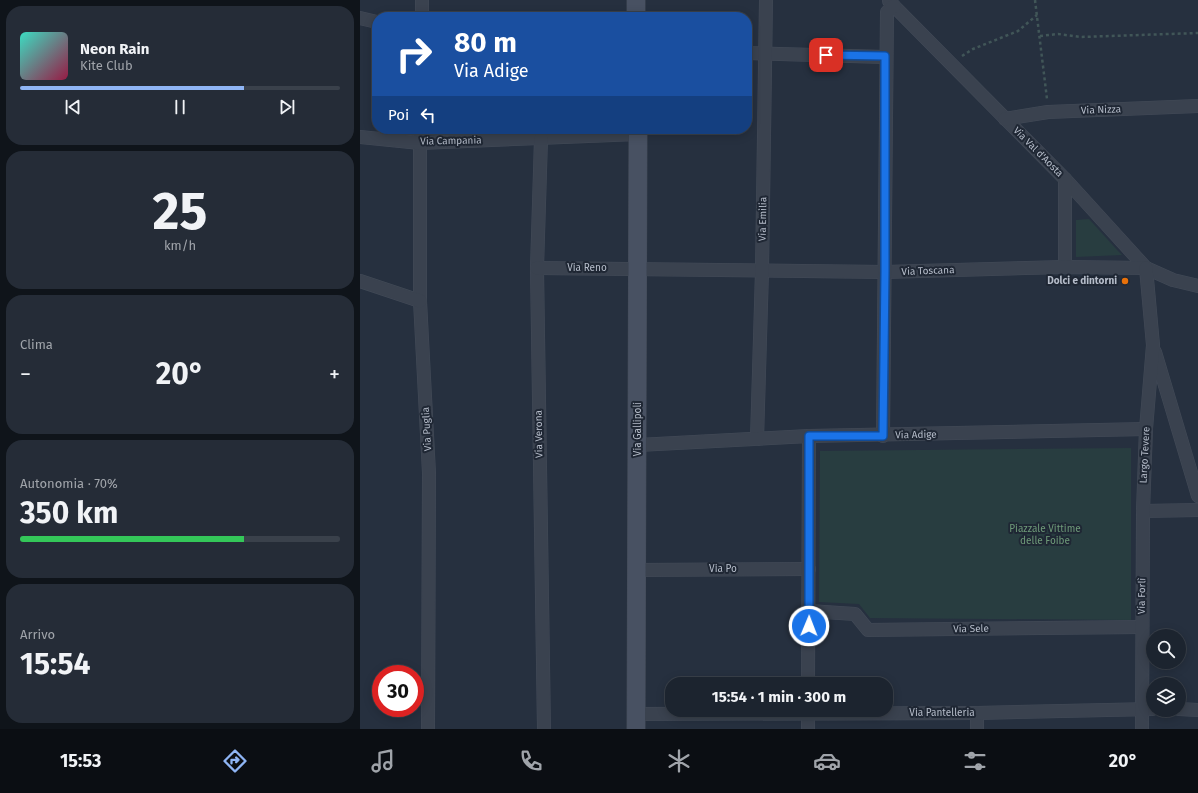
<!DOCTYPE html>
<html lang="it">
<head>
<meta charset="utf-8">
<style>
	:root { --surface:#1c242f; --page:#252c37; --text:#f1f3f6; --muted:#a0a4aa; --line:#3a414b; --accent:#8fb5f5 }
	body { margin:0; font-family:"Fira Sans",sans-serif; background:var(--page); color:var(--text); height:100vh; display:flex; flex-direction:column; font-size:15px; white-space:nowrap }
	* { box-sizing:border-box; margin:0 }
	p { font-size:13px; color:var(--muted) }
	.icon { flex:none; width:22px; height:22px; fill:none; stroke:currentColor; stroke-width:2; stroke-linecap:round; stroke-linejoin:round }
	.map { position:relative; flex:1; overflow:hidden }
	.drawer { display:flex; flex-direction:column; gap:6px; padding:6px; background:#0f141a; width:360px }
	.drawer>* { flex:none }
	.hud { position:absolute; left:12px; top:12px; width:380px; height:122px; border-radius:16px; box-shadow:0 2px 10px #0003,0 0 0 1px var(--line); background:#1a4fa0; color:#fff; overflow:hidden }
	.buttons { position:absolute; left:786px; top:629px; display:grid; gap:8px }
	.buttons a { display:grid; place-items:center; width:40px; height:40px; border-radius:50%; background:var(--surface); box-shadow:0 2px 10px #0003,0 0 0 1px var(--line); font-size:20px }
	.speed { position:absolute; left:12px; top:665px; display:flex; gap:8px; font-size:20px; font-weight:700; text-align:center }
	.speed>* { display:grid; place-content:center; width:52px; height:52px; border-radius:50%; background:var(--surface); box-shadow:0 2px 10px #0003,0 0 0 1px var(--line); line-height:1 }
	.speed .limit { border:6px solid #d22; background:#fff; color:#111 }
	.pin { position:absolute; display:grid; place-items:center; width:34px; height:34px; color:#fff; margin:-17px; border-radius:8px; box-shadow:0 2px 6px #0006 }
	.me { position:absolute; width:44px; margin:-22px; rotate:1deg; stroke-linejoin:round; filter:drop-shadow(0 0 3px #0008) }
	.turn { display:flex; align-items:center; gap:14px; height:84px; padding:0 16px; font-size:18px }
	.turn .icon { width:52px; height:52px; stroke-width:2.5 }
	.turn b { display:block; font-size:28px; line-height:34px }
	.then { display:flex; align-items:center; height:38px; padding:0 16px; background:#0003; gap:8px; font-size:15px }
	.big { font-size:30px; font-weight:700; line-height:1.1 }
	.drawer .card { flex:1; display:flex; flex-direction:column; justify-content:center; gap:6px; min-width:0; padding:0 14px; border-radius:16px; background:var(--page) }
	.drawer .dial { align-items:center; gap:0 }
	.dial b { font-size:52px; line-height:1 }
	.song { display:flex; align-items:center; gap:12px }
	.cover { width:48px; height:48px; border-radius:6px; background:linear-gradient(135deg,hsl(170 70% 55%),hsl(340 70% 35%)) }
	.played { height:4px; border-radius:2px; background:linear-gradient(90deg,var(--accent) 70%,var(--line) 70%) }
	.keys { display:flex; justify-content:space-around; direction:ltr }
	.heat { display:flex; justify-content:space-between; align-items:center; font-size:22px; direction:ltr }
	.charge { height:6px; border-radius:3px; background:linear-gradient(90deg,#34c759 70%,var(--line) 0) }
	.trip { position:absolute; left:305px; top:677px; width:228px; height:40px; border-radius:16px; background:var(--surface); box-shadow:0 2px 10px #0003,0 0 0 1px var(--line); font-weight:700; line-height:40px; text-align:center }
	.tabs { display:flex; height:64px; justify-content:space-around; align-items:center; background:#0b0e13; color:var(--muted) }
	.tabs .icon { width:28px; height:28px }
	.tabs .on { color:var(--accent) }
	.tabs b { font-size:18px; color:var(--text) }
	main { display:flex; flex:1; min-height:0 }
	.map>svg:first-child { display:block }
	.green { fill:#283d40 }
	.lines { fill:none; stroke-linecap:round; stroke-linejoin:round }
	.street-casing { stroke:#434b58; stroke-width:14 }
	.secondary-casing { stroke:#434b58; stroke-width:19 }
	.path { stroke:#415658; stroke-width:2.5; stroke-dasharray:3 3; stroke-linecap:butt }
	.street { stroke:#3a424f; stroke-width:13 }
	.secondary { stroke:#485162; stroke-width:18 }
	.route-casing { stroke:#114b97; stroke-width:10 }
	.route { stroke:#1a73e8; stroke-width:7 }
	.food-dot { fill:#e8710a; stroke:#1f2734; stroke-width:1.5 }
	.labels { text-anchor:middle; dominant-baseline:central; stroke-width:4; stroke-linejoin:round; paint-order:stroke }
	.street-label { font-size:10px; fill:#b6bdca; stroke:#1f2734 }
	.poi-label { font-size:10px; font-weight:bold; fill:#b6bdca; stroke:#1f2734; text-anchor:end }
	.park-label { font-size:10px; fill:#6e9a79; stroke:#1f2734 }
</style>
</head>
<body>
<main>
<section class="drawer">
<div class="card">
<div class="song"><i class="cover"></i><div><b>Neon Rain</b><p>Kite Club</p></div></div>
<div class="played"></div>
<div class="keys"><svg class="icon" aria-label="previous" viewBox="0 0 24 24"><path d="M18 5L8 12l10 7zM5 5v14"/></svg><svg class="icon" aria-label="pause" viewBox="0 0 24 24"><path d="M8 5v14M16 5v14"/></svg><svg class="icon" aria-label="next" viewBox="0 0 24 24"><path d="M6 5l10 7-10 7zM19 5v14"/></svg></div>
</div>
<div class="card dial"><b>25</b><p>km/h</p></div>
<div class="card"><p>Clima</p>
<div class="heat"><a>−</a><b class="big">20°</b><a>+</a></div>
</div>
<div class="card"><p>Autonomia · 70%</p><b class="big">350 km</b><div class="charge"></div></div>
<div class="card"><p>Arrivo</p><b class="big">15:54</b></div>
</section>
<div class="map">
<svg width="838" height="729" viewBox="0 0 838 729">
	<rect width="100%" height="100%" fill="#26303f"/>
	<g class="green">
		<path d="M729 219 758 251 762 255 716 257V220Z"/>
		<path d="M771 448V620L510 618 499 604 459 602 460 451Z"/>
	</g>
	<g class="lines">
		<g class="street-casing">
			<g id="street">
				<path d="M62 0V17"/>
				<path d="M529 1 705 179 786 268 813 280 838 286"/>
				<path d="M0 18 17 22"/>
				<path d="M387 53 525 57"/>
				<path d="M645 119 688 112 838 106"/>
				<path d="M60 129V301L69 473 68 729"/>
				<path d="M0 137 60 143 278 134"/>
				<path d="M181 139 177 268 184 729"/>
				<path d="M705 179V267"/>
				<path d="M177 268 525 272 705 267 786 268"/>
				<path d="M0 281 60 301"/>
				<path d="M795 352 838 496"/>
				<path d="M523 436 527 12 534 6"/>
				<path d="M397 439 402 271 406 0"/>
				<path d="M278 445 449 436 786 429"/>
				<path d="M783 511 838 510"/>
				<path d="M277 570 449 569"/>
				<path d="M449 611 495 614 508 630 781 627"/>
				<path d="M448 684 449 436"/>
				<path d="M819 709 838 710"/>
				<path d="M448 710V729"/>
				<path d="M617 713V729"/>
				<path d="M276 714 617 713 793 709"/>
				<path d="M782 729 783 511 786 429 793 345 786 268"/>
			</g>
		</g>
		<g class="secondary-casing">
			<g id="secondary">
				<path d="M276 0V17"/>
				<path d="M276 729 278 129"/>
			</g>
		</g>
		<g class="path">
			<path d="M675 0 687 99"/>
			<path d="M680 36 698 34 721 37 838 33"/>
			<path d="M602 56 613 49 658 31 677 15"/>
		</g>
		<use href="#street" class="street"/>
		<use href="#secondary" class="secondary"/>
	</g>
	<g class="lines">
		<g class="route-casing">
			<path id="route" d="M449 626V436H523L525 272V56L466 55"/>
		</g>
		<use href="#route" class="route"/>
	</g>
	<circle class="food-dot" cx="765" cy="281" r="4"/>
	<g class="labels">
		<g class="street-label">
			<text transform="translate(741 110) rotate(-2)">Via Nizza</text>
			<text transform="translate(91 141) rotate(-1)">Via Campania</text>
			<text transform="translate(678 152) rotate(45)">Via Val d'Aosta</text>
			<text transform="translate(403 219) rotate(-89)">Via Emilia</text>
			<text x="227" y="268">Via Reno</text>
			<text transform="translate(568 271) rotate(-2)">Via Toscana</text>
			<text transform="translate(67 429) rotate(-93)">Via Puglia</text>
			<text transform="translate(278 429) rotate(-90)">Via Gallipoli</text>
			<text transform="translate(179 434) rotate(-91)">Via Verona</text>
			<text transform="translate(556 435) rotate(-1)">Via Adige</text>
			<text transform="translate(785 455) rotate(-87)">Largo Tevere</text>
			<text x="363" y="569">Via Po</text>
			<text transform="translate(782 596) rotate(-89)">Via Forlì</text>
			<text transform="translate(611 629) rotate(-1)">Via Sele</text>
			<text x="582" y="713">Via Pantelleria</text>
		</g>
		<g class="poi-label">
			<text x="757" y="281">Dolci e dintorni</text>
		</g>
		<g class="park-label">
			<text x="685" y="529">Piazzale Vittime<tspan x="685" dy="12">delle Foibe</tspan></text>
		</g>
	</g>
</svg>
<div class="buttons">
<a><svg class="icon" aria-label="search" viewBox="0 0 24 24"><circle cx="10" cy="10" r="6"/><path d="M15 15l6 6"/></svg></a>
<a><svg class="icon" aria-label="layers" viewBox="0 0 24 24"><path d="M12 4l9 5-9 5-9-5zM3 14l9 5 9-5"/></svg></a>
</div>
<div class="speed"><div class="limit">30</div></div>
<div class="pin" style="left:466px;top:55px;background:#d93025"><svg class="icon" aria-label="arrive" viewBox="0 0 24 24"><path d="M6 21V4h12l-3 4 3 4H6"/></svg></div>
<svg class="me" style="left:449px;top:626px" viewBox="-20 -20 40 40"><circle r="17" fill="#1a73e8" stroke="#fff" stroke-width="3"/><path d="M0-11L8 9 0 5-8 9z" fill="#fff"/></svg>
<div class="trip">15:54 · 1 min · 300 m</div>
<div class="hud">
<div class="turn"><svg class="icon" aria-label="right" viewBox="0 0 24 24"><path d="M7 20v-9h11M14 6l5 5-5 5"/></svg><div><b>80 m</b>Via Adige</div></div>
<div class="then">Poi<svg class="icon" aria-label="left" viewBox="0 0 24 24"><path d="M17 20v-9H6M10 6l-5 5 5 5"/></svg></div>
</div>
</div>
</main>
<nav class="tabs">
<b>15:53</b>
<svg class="icon on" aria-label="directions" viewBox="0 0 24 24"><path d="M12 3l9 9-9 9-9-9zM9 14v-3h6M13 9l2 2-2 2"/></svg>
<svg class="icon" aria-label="music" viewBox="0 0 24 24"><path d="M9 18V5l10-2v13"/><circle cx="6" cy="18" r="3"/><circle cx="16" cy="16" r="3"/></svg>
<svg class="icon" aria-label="phone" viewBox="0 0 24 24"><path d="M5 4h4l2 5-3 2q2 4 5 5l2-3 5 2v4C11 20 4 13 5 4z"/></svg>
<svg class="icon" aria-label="climate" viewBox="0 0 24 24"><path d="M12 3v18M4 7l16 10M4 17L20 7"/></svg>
<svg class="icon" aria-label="car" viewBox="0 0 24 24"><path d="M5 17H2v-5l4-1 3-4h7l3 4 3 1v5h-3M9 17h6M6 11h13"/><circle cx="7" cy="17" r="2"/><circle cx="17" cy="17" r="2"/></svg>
<svg class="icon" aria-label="filters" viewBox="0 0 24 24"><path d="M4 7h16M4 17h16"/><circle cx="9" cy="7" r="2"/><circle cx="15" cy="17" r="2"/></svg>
<b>20°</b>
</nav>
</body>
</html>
